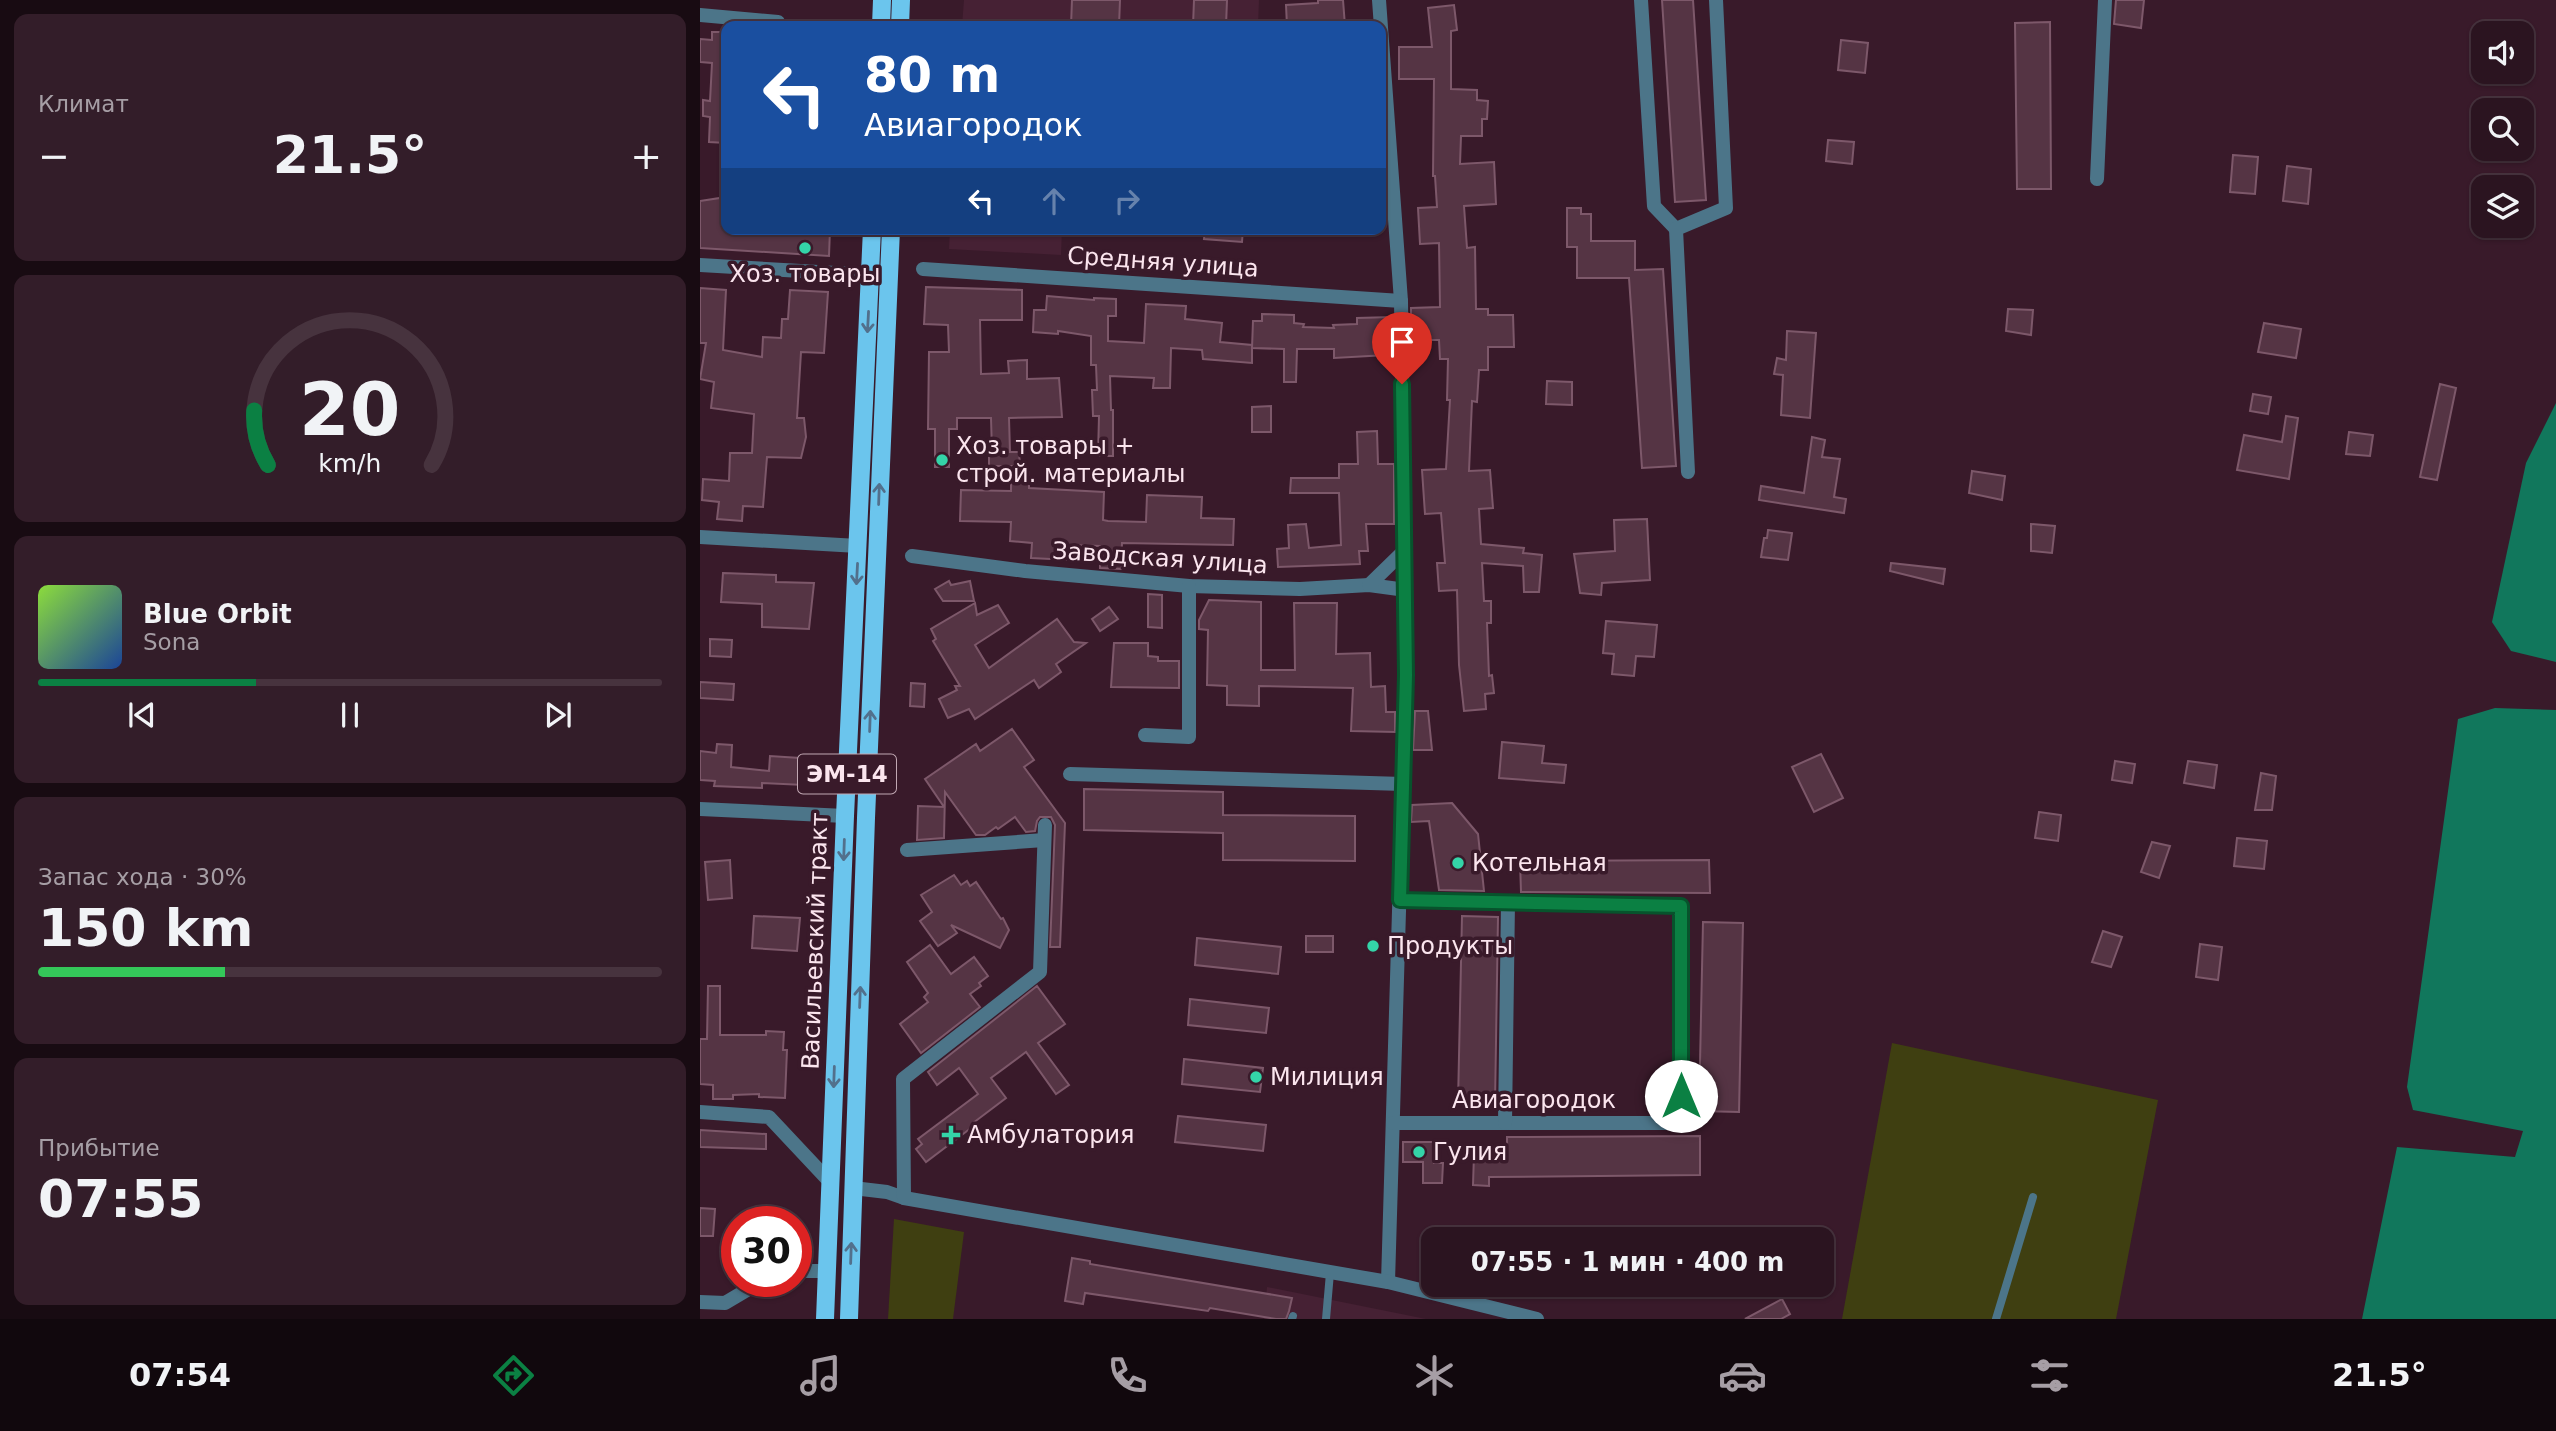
<!DOCTYPE html>
<html lang="ru">
<head>
<meta charset="utf-8">
<style>
	:root { --surface:#2b1420; --page:#331d29; --text:#f1f3f6; --muted:#a69ea5; --line:#47333e; --accent:#0b8043 }
	body { margin:0; font-family:"DejaVu Sans",sans-serif; background:var(--page); color:var(--text); height:100vh; display:flex; flex-direction:column; font-size:26px; white-space:nowrap }
	* { box-sizing:border-box; margin:0 }
	p { font-size:23px; color:var(--muted) }
	.icon { flex:none; width:38px; height:38px; fill:none; stroke:currentColor; stroke-width:2; stroke-linecap:round; stroke-linejoin:round }
	.map { position:relative; flex:1; overflow:hidden }
	.details { display:flex; flex-direction:column; gap:14px; padding:14px; background:#180b12; width:700px }
	.details>* { flex:none }
	.hud { position:absolute; left:21px; top:21px; width:665px; height:214px; border-radius:14px; box-shadow:0 2px 5px #0004,0 0 0 2px var(--line); background:#1a4fa0; color:#fff; overflow:hidden }
	.controls { position:absolute; left:1771px; top:21px; display:grid; gap:14px }
	.controls a { display:grid; place-items:center; width:63px; height:63px; border-radius:14px; background:var(--surface); box-shadow:0 2px 5px #0004,0 0 0 2px var(--line); font-size:35px }
	.speed { position:absolute; left:21px; top:1206px; display:flex; gap:14px; font-size:35px; font-weight:700; text-align:center }
	.speed>* { display:grid; place-content:center; width:91px; height:91px; border-radius:50%; background:var(--surface); box-shadow:0 2px 5px #0004,0 0 0 2px var(--line); line-height:1 }
	.speed .limit { border:10px solid #d22; background:#fff; color:#111 }
	.pin { position:absolute; display:grid; place-items:center; width:60px; height:60px; color:#fff; margin:-72px -30px; border-radius:50% 50% 50% 0; rotate:-45deg; box-shadow:0 0 7px #0007 }
	.pin .icon { rotate:45deg }
	.me { position:absolute; width:77px; margin:-38px; rotate:0deg; stroke-linejoin:round; filter:drop-shadow(0 0 5px #0008) }
	.turn { display:flex; align-items:center; gap:24px; height:147px; padding:0 28px; font-size:32px }
	.turn .icon { width:91px; height:91px; stroke-width:2.5 }
	.turn b { display:block; font-size:49px; line-height:60px }
	.lanes { display:flex; align-items:center; height:66px; padding:0 28px; background:#0003; justify-content:center; gap:35px; direction:ltr }
	.lanes .off { opacity:.35 }
	.big { font-size:52px; font-weight:600; line-height:1.1 }
	.details .card { flex:1; display:flex; flex-direction:column; justify-content:center; gap:10px; min-width:0; padding:0 24px; border-radius:14px; background:var(--page) }
	.details .dial { align-items:center; gap:0 }
	.dial svg { height:182px; overflow:visible; fill:none; stroke:var(--line); stroke-width:7; stroke-linecap:round; text-anchor:middle }
	.dial text { fill:var(--text); stroke:none }
	.song { display:flex; align-items:center; gap:21px }
	.cover { width:84px; height:84px; border-radius:10px; background:linear-gradient(135deg,hsl(90 70% 55%),hsl(220 70% 35%)) }
	.played { height:7px; border-radius:4px; background:linear-gradient(90deg,var(--accent) 35%,var(--line) 35%) }
	.keys { display:flex; justify-content:space-around; direction:ltr }
	.heat { display:flex; justify-content:space-between; align-items:center; font-size:38px; direction:ltr }
	.charge { height:10px; border-radius:5px; background:linear-gradient(90deg,#34c759 30%,var(--line) 0) }
	.trip { position:absolute; left:721px; top:1227px; width:413px; height:70px; border-radius:14px; background:var(--surface); box-shadow:0 2px 5px #0004,0 0 0 2px var(--line); font-weight:600; line-height:70px; text-align:center }
	.tab-bar { display:flex; height:112px; justify-content:space-around; align-items:center; background:#11080d; color:var(--muted) }
	.tab-bar .icon { width:49px; height:49px }
	.tab-bar .selected { color:var(--accent) }
	.tab-bar b { font-size:32px; color:var(--text) }
	main { display:flex; flex:1; min-height:0 }
	.map>svg:first-child { display:block }
	.built { fill:#462134 }
	.green { fill:#3f3f11 }
	.water { fill:#11775c }
	.building { fill:#553444; stroke:#7d586a; stroke-width:2 }
	.lines { fill:none; stroke-linecap:round; stroke-linejoin:round }
	.service { stroke:#4c7589; stroke-width:8 }
	.minor { stroke:#4c7589; stroke-width:14 }
	.primary { stroke:#6bc5ed; stroke-width:18 }
	.oneway { stroke:#52708c }
	.route-casing { stroke:#07532c; stroke-width:18 }
	.route { stroke:#0b8043; stroke-width:12 }
	.poi-dot { fill:#34d4a8; stroke:#391a2a; stroke-width:2.5 }
	.labels { text-anchor:middle; dominant-baseline:central; stroke-width:7; stroke-linejoin:round; paint-order:stroke }
	.shield { fill:#391a2a; stroke:#c1a8b3; stroke-width:2 }
	.shield-label { font-size:23px; font-weight:bold; fill:#fbe5ee }
	.street-label { font-size:24px; fill:#fbe5ee; stroke:#391a2a }
	.poi-label { font-size:24px; fill:#fbe5ee; stroke:#391a2a; text-anchor:start }
</style>
</head>
<body>
<main>
<section class="details">
<div class="card"><p>Климат</p>
<div class="heat"><a>−</a><b class="big">21.5°</b><a>+</a></div>
</div>
<div class="card dial"><svg viewBox="0 0 100 80">
<path d="M14 69A42 42 0 1 1 86 69"/>
<path d="M14 69A42 42 0 0 1 8 45" stroke="#0b8043"/>
<text x="50" y="56" font-size="32" font-weight="700">20</text>
<text x="50" y="72" font-size="11">km/h</text>
</svg></div>
<div class="card">
<div class="song"><i class="cover"></i><div><b>Blue Orbit</b><p>Sona</p></div></div>
<div class="played"></div>
<div class="keys"><svg class="icon" aria-label="previous" viewBox="0 0 24 24"><path d="M18 5L8 12l10 7zM5 5v14"/></svg><svg class="icon" aria-label="pause" viewBox="0 0 24 24"><path d="M8 5v14M16 5v14"/></svg><svg class="icon" aria-label="next" viewBox="0 0 24 24"><path d="M6 5l10 7-10 7zM19 5v14"/></svg></div>
</div>
<div class="card"><p>Запас хода · 30%</p><b class="big">150 km</b><div class="charge"></div></div>
<div class="card"><p>Прибытие</p><b class="big">07:55</b></div>
</section>
<div class="map">
<svg width="1856" height="1319" viewBox="0 0 1856 1319">
	<rect width="100%" height="100%" fill="#391a2a"/>
	<g class="built">
		<path d="M264 0H559L558 26H262Z"/>
		<path d="M250 229H362L361 255 249 249Z"/>
		<path d="M567 1287 726 1319H564Z"/>
	</g>
	<g class="green">
		<path d="M1192 1043 1458 1100 1416 1319H1142Z"/>
		<path d="M194 1219 264 1232 253 1319H188Z"/>
	</g>
	<g class="water">
		<path d="M1856 403V662L1811 651 1792 622 1826 463Z"/>
		<path d="M1795 708 1856 710V1319H1662L1697 1147 1815 1157 1823 1131 1713 1110 1707 1087 1758 719Z"/>
	</g>
	<g class="building">
		<path d="M372 0H420L419 26H371Z"/>
		<path d="M494 0H527L526 26H493Z"/>
		<path d="M618 0H643L645 26H587L586 5 618 3Z"/>
		<path d="M962 0H993L1006 200 975 202Z"/>
		<path d="M1416 0H1444L1441 28 1414 24Z"/>
		<path d="M754 5 757 30 751 31V89L777 90V100L788 101 787 119H782V136H761L760 164 794 162 796 204 764 206 767 248 775 247 776 309H788V315H813L814 347H788V370H779L777 402 772 401 769 471 790 470 793 508 779 509 781 544 824 548 823 553 842 555 839 592H824L823 566 782 563 784 601H791V623H787L789 676 792 675 794 693 785 694 786 709 764 711 759 665 757 590 739 591 737 563H745L741 513 725 514 722 470 746 469 750 400H747L748 359H740L739 340H721V331L711 332V308L740 307 739 243 720 244 718 208 737 207 735 176H733L734 79H699V47H732L728 8Z"/>
		<path d="M1350 22 1351 189H1317L1315 23Z"/>
		<path d="M12 32H26V143L9 142 10 117 3 116V100L10 101 12 63 0 62V39L12 40Z"/>
		<path d="M1141 40 1168 43 1165 73 1138 70Z"/>
		<path d="M1128 140 1154 142 1152 164 1126 161Z"/>
		<path d="M1533 155 1558 157 1555 194 1530 192Z"/>
		<path d="M1587 166 1611 169 1608 204 1583 201Z"/>
		<path d="M20 198 23 219H26V229H130L129 256 0 248V201Z"/>
		<path d="M867 208H881V214H891V241H935V270L963 269 976 466 942 468 929 278H877V247H867Z"/>
		<path d="M505 229H543L542 242 504 239Z"/>
		<path d="M226 287 322 290V320H280L281 374 309 373 308 361 327 360V379L359 378 362 417 309 418 310 452H319L320 466H289V452H292L291 418H257V429H249V467H235V429H228L229 352H249L248 325 224 324Z"/>
		<path d="M0 288 26 290 23 350 62 357 63 337 81 338 82 319H88L90 290 128 292 124 353 101 352 97 418H104L106 437 101 458 67 457 63 507 43 506 42 521 17 519 19 502 2 500 3 479 29 481 30 453H52L54 414 11 408 14 382 0 379 6 343H0Z"/>
		<path d="M347 296 394 300V298L416 299V316H408V341L444 343 446 304 486 306 485 319 522 323 520 342 552 345V363L503 359 502 350 471 348 470 388H453L454 378 410 376 411 410H413V456H398L399 416H393L392 390H397L396 365H391V336L358 331V334L333 332 334 310H346Z"/>
		<path d="M1308 309 1333 310 1331 335 1306 331Z"/>
		<path d="M562 314 594 315V323L604 324 603 327 634 328 633 325 657 324V318L692 317V332H687V355L634 358V349H597L596 382H584V349L552 348 553 321H562Z"/>
		<path d="M1564 323 1601 329 1596 358 1558 352Z"/>
		<path d="M1087 331 1116 333 1110 418 1081 415 1083 375 1074 374 1077 358 1086 360Z"/>
		<path d="M847 381 872 382V405L846 404Z"/>
		<path d="M1740 384 1756 388 1737 480 1720 477Z"/>
		<path d="M1553 394 1571 397 1568 414 1550 411Z"/>
		<path d="M571 406V432H552V407Z"/>
		<path d="M1586 416 1598 418 1589 479 1537 470 1544 435 1582 442Z"/>
		<path d="M677 431 678 464H694V524H666L668 551H659L660 564 578 567 577 549 589 548 588 525 606 524 609 548 641 545 639 493H590L591 478H639V464H658L657 432Z"/>
		<path d="M1649 432 1673 435 1670 456 1646 454Z"/>
		<path d="M1112 437 1125 440 1122 457 1140 459 1134 497 1146 499 1144 513 1059 500 1061 486 1104 493Z"/>
		<path d="M1272 471 1305 476 1302 500 1269 493Z"/>
		<path d="M329 472V488L404 492 403 520 408 521 446 522 447 495 502 497 501 518 534 519 533 545 422 543 421 569 400 568V546L370 545V560L331 558 332 543 310 541 311 522 260 521 261 490 311 491V473Z"/>
		<path d="M947 519 950 580 902 583 901 595 880 593 874 554 915 551 914 520Z"/>
		<path d="M1331 524 1355 526 1352 553 1331 551Z"/>
		<path d="M1068 530 1092 533 1088 560 1061 557 1064 538H1067Z"/>
		<path d="M1191 563 1245 569 1243 584 1190 571Z"/>
		<path d="M23 573 76 575V582L114 583 109 629 62 627V604L21 602Z"/>
		<path d="M249 581 251 585 270 581 274 601H243L235 589Z"/>
		<path d="M448 594 462 595V628L448 627Z"/>
		<path d="M509 600 561 602V670H595L594 603H637L636 654 670 653 671 687 685 686 686 712H695V732L651 731 653 688 559 686V706L527 705V686L507 685 508 630 499 629V620Z"/>
		<path d="M275 603 277 615 298 605 309 623 275 645 289 668 357 619 374 642 386 643 356 664 361 672 339 688 334 680 275 719 269 709 248 718 239 699 257 690 255 686H260L233 641 236 639 231 629Z"/>
		<path d="M409 607 418 619 400 631 392 619Z"/>
		<path d="M906 621 957 625 954 657 936 656 934 676 912 674 914 654 903 653Z"/>
		<path d="M10 639 32 640 31 657 10 656Z"/>
		<path d="M414 643H448V656L458 657V661H479V688L411 687Z"/>
		<path d="M0 682 34 684 33 700 0 698Z"/>
		<path d="M211 683 225 684 224 707 210 706Z"/>
		<path d="M715 711H728L732 750H713Z"/>
		<path d="M312 729 334 760 324 767 365 823 360 947H350L355 825 351 817H340L337 821 335 831 326 832 315 817 298 829 296 827 285 835H276L245 792 244 838 217 840 218 806 244 807 225 779 276 744 280 751Z"/>
		<path d="M802 742 844 746 842 763 866 765 864 783 799 778Z"/>
		<path d="M17 744 32 745 31 767 69 771 70 756 100 758 99 774 105 775 104 785 62 783V788L14 786 15 781 0 780V751L16 753Z"/>
		<path d="M1121 754 1143 798 1114 812 1092 767Z"/>
		<path d="M1415 761 1435 764 1432 783 1412 780Z"/>
		<path d="M1488 761 1517 765 1514 788 1484 783Z"/>
		<path d="M1561 773 1576 776 1572 810H1555Z"/>
		<path d="M384 789 523 792V815L655 816V861L523 860V833L384 830Z"/>
		<path d="M752 803 778 834 784 891 739 890 729 821 711 822 712 805Z"/>
		<path d="M1339 812 1361 815 1358 841 1335 838Z"/>
		<path d="M1537 838 1567 841 1564 869 1534 866Z"/>
		<path d="M1452 842 1470 846 1459 878 1441 872Z"/>
		<path d="M30 860 32 898 8 900 5 862Z"/>
		<path d="M1009 860 1010 893 821 892 820 861Z"/>
		<path d="M254 875 261 885 267 881 270 886 276 882 301 919 303 918 309 930 300 948 251 925 257 933 238 946 220 921 232 912 221 895Z"/>
		<path d="M54 916 100 918 97 951 52 948Z"/>
		<path d="M762 916 798 917 795 1104 758 1103Z"/>
		<path d="M1003 922 1043 923 1039 1112 999 1111Z"/>
		<path d="M1403 931 1422 937 1411 967 1392 962Z"/>
		<rect x="606" y="936" width="27" height="16"/>
		<path d="M497 938 581 947 578 974 495 965Z"/>
		<path d="M1500 944 1522 947 1518 980 1496 977Z"/>
		<path d="M230 945 251 974 274 957 288 976 279 983 281 986 270 994 280 1007 221 1053 200 1024 228 1002 224 997 228 993 207 962Z"/>
		<path d="M8 986H20V1035H66V1031L84 1032 83 1050H87L85 1098 59 1097V1094L33 1095V1099H13V1085L0 1084V1039H7Z"/>
		<path d="M337 986 365 1024 338 1043 369 1085 356 1094 326 1052 291 1078 306 1098 273 1123 275 1125 226 1162 216 1149 222 1144 218 1139 278 1094 259 1068 237 1085 228 1072Z"/>
		<path d="M490 999 569 1008 566 1033 488 1025Z"/>
		<path d="M484 1059 563 1068 560 1092 482 1084Z"/>
		<path d="M478 1116 566 1125 563 1151 475 1142Z"/>
		<path d="M0 1130 66 1134V1149L0 1147Z"/>
		<path d="M1000 1136V1175L789 1177V1186L773 1185 774 1154 807 1156V1137Z"/>
		<path d="M703 1142H735L734 1163H743L742 1183H723V1162H703Z"/>
		<path d="M0 1208 15 1209 13 1236H0Z"/>
		<path d="M372 1258 390 1261V1264L592 1298 589 1311 586 1319H576L510 1308 508 1311 385 1293 383 1304 365 1301Z"/>
		<path d="M1082 1299 1090 1314 1081 1319H1045Z"/>
	</g>
	<g class="lines">
		<g class="service">
			<path d="M592 1319 593 1316"/>
			<path d="M626 1319 630 1273"/>
			<path d="M1296 1319 1333 1197"/>
		</g>
		<g class="minor">
			<path d="M679 0 701 301 706 675 688 1282"/>
			<path d="M941 0 954 206 976 229"/>
			<path d="M0 15 78 22"/>
			<path d="M1397 179 1405 0"/>
			<path d="M0 265 170 275"/>
			<path d="M223 269 701 301"/>
			<path d="M988 472 976 229 1026 208 1016 0"/>
			<path d="M0 537 158 546"/>
			<path d="M212 556 325 571 489 586 600 589 669 585 706 590"/>
			<path d="M669 585 705 550"/>
			<path d="M445 735 489 737V586"/>
			<path d="M370 774 703 784"/>
			<path d="M0 809 145 816"/>
			<path d="M207 850 344 840"/>
			<path d="M0 1112 69 1117 130 1182"/>
			<path d="M693 1123H981V906L700 899"/>
			<path d="M805 1123 808 902"/>
			<path d="M153 1188 187 1192 204 1198 688 1282 837 1319"/>
			<path d="M204 1198 203 1079 340 972 345 825"/>
			<path d="M96 1271H127"/>
			<path d="M0 1302 25 1303 62 1281"/>
		</g>
		<g class="primary">
			<path d="M181 26 182 0"/>
			<path d="M200 26 201 0"/>
			<path d="M125 1319 145 816 172 229"/>
			<path d="M149 1319 166 818 191 229"/>
		</g>
	</g>
	<defs><path id="oneway-shaft" d="M-6 0H5M1.5-3L5.5 0L1.5 3" fill="none" stroke-width="1.6" stroke-linecap="round" stroke-linejoin="round" transform="scale(1.75)"/></defs>
	<g class="oneway">
		<use href="#oneway-shaft" transform="translate(168 322) rotate(93)"/>
		<use href="#oneway-shaft" transform="translate(179 494) rotate(-88)"/>
		<use href="#oneway-shaft" transform="translate(157 574) rotate(93)"/>
		<use href="#oneway-shaft" transform="translate(170 721) rotate(-88)"/>
		<use href="#oneway-shaft" transform="translate(144 850) rotate(92)"/>
		<use href="#oneway-shaft" transform="translate(160 997) rotate(-88)"/>
		<use href="#oneway-shaft" transform="translate(134 1077) rotate(92)"/>
		<use href="#oneway-shaft" transform="translate(151 1253) rotate(-88)"/>
	</g>
	<g class="lines">
		<g class="route-casing">
			<path id="route" d="M702 384 706 675 700 900 981 906V1096"/>
		</g>
		<use href="#route" class="route"/>
	</g>
	<g class="poi-dot">
		<circle cx="105" cy="248" r="7"/>
		<circle cx="242" cy="460" r="7"/>
		<circle cx="758" cy="863" r="7"/>
		<circle cx="673" cy="946" r="7"/>
		<circle cx="556" cy="1077" r="7"/>
		<path d="M247.5 1124.5h7v7h7v7h-7v7h-7v-7h-7v-7h7z"/>
		<circle cx="719" cy="1152" r="7"/>
	</g>
	<g class="labels">
		<rect class="shield" x="98" y="754.5" width="98" height="39" rx="5"/>
		<g class="shield-label">
			<text x="147" y="774">ЭМ-14</text>
		</g>
		<g class="street-label">
			<text transform="translate(463 262) rotate(4)">Средняя улица</text>
			<text transform="translate(460 558) rotate(4)">Заводская улица</text>
			<text transform="translate(115 941) rotate(-88)">Васильевский тракт</text>
			<text x="834" y="1100">Авиагородок</text>
		</g>
		<g class="poi-label">
			<text x="105" y="274" text-anchor="middle">Хоз. товары</text>
			<text x="256" y="446">Хоз. товары +<tspan x="256" dy="28">строй. материалы</tspan></text>
			<text x="772" y="863">Котельная</text>
			<text x="687" y="946">Продукты</text>
			<text x="570" y="1077">Милиция</text>
			<text x="267" y="1135">Амбулатория</text>
			<text x="733" y="1152">Гулия</text>
		</g>
	</g>
</svg>
<div class="controls">
<a><svg class="icon" aria-label="sound" viewBox="0 0 24 24"><path d="M4 9h4l5-4v14l-5-4H4zM17 9q2 3 0 6"/></svg></a>
<a><svg class="icon" aria-label="search" viewBox="0 0 24 24"><circle cx="10" cy="10" r="6"/><path d="M15 15l6 6"/></svg></a>
<a><svg class="icon" aria-label="layers" viewBox="0 0 24 24"><path d="M12 4l9 5-9 5-9-5zM3 14l9 5 9-5"/></svg></a>
</div>
<div class="speed"><div class="limit">30</div></div>
<div class="pin" style="left:702px;top:384px;background:#d93025"><svg class="icon" aria-label="arrive" viewBox="0 0 24 24"><path d="M6 21V4h12l-3 4 3 4H6"/></svg></div>
<svg class="me" style="left:981px;top:1096px" viewBox="-20 -20 40 40"><circle r="19" fill="#fff"/><path d="M0-13L10 11 0 6-10 11z" fill="#0b8043"/></svg>
<div class="trip">07:55 · 1 мин · 400 m</div>
<div class="hud">
<div class="turn"><svg class="icon" aria-label="left" viewBox="0 0 24 24"><path d="M17 20v-9H6M10 6l-5 5 5 5"/></svg><div><b>80 m</b>Авиагородок</div></div>
<div class="lanes"><svg class="icon" aria-label="left" viewBox="0 0 24 24"><path d="M17 20v-9H6M10 6l-5 5 5 5"/></svg><svg class="icon off" aria-label="ahead" viewBox="0 0 24 24"><path d="M12 20V5M6 11l6-6 6 6"/></svg><svg class="icon off" aria-label="right" viewBox="0 0 24 24"><path d="M7 20v-9h11M14 6l5 5-5 5"/></svg></div>
</div>
</div>
</main>
<nav class="tab-bar">
<b>07:54</b>
<svg class="icon selected" aria-label="directions" viewBox="0 0 24 24"><path d="M12 3l9 9-9 9-9-9zM9 14v-3h6M13 9l2 2-2 2"/></svg>
<svg class="icon" aria-label="music" viewBox="0 0 24 24"><path d="M9 18V5l10-2v13"/><circle cx="6" cy="18" r="3"/><circle cx="16" cy="16" r="3"/></svg>
<svg class="icon" aria-label="phone" viewBox="0 0 24 24"><path d="M5 4h4l2 5-3 2q2 4 5 5l2-3 5 2v4C11 20 4 13 5 4z"/></svg>
<svg class="icon" aria-label="climate" viewBox="0 0 24 24"><path d="M12 3v18M4 7l16 10M4 17L20 7"/></svg>
<svg class="icon" aria-label="car" viewBox="0 0 24 24"><path d="M5 17H2v-5l4-1 3-4h7l3 4 3 1v5h-3M9 17h6M6 11h13"/><circle cx="7" cy="17" r="2"/><circle cx="17" cy="17" r="2"/></svg>
<svg class="icon" aria-label="filters" viewBox="0 0 24 24"><path d="M4 7h16M4 17h16"/><circle cx="9" cy="7" r="2"/><circle cx="15" cy="17" r="2"/></svg>
<b>21.5°</b>
</nav>
</body>
</html>
